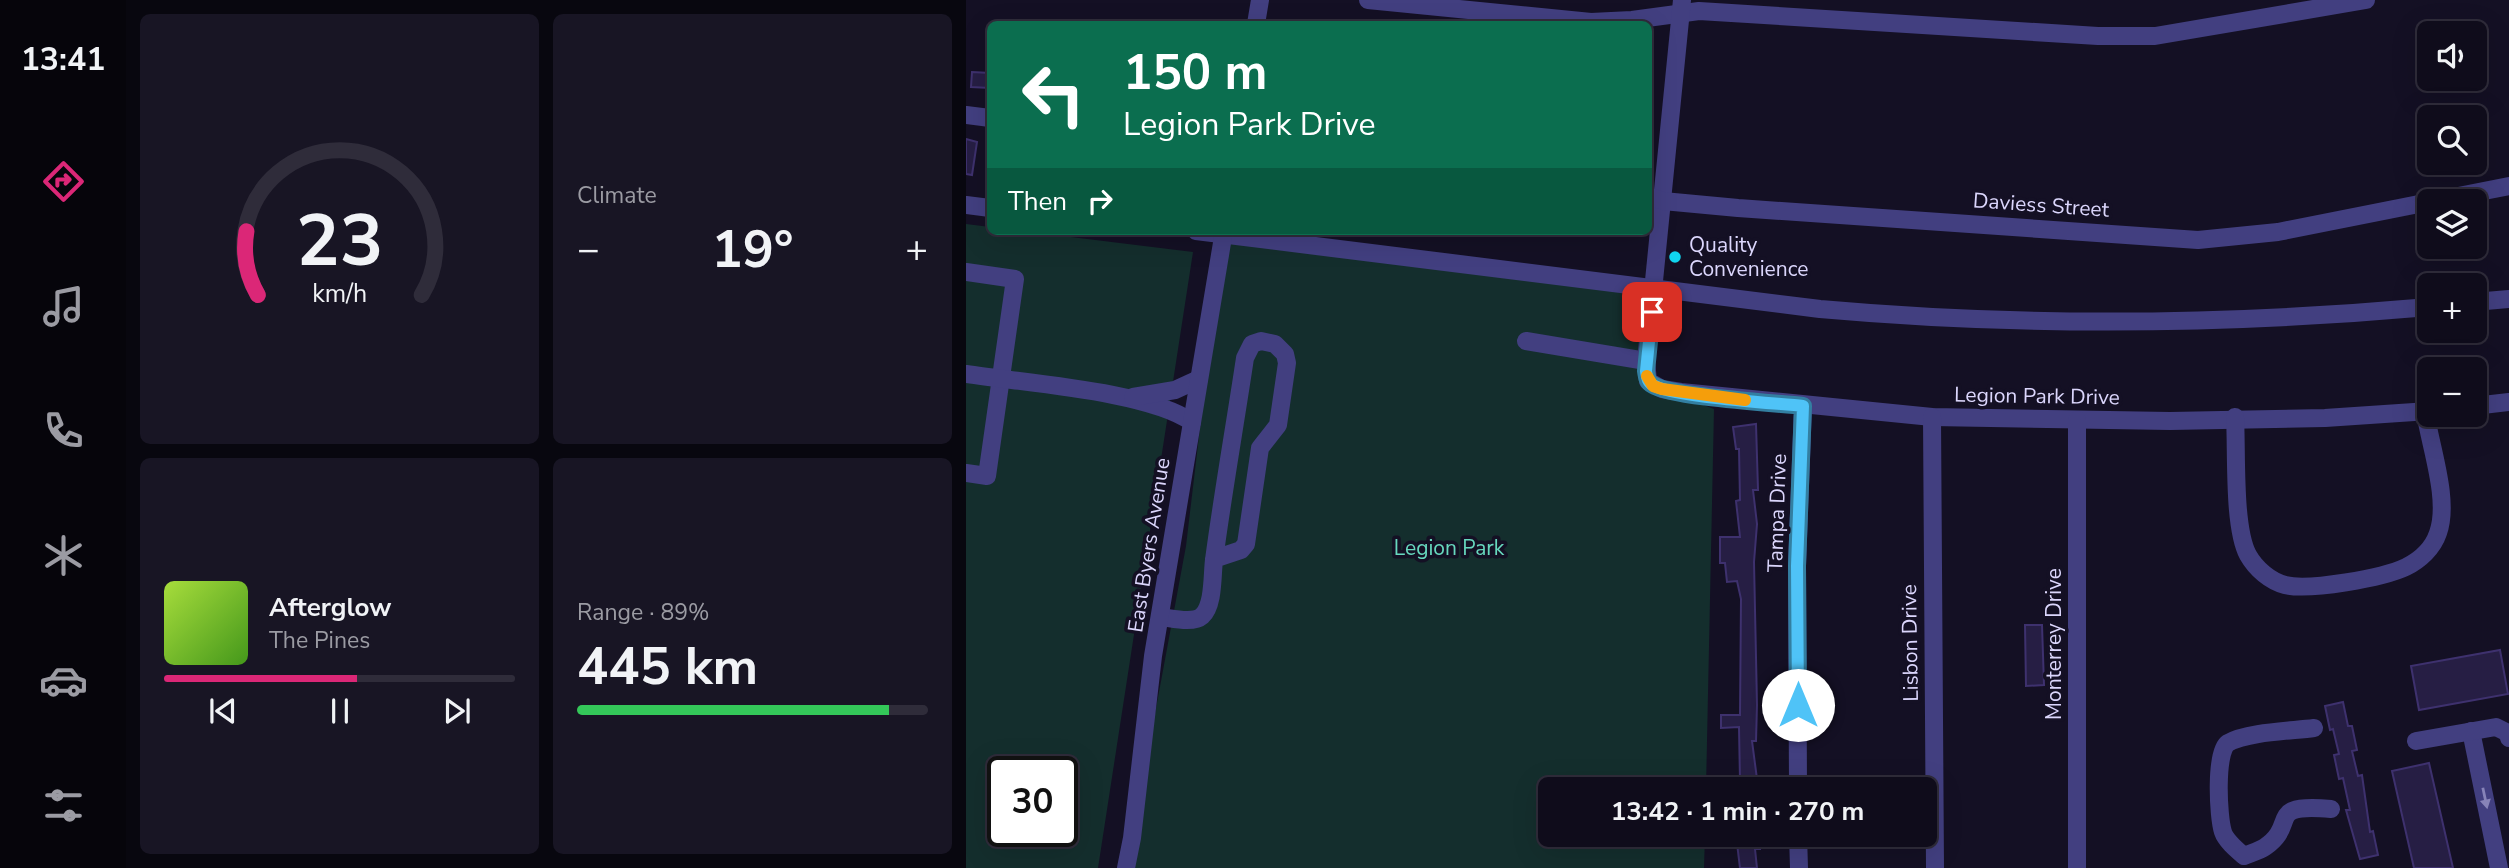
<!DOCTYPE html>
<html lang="en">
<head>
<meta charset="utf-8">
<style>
	:root { --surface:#0f0c1b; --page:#181524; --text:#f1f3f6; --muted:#9b9ba3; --line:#2f2c3a; --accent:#db2777 }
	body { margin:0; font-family:"Nunito Sans",sans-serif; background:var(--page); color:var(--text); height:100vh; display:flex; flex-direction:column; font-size:26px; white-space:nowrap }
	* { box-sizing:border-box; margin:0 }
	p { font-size:23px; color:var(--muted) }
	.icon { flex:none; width:38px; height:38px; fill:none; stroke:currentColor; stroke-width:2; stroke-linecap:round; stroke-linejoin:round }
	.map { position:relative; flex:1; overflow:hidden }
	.panel { display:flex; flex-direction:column; gap:14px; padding:14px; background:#08070f; width:840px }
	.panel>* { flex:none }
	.hud { position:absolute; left:21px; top:21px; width:665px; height:214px; border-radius:10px; box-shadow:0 7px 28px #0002,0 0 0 2px var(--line); background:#0b6e4f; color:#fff; overflow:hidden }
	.buttons { position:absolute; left:1451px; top:21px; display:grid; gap:14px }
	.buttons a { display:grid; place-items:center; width:70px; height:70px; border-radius:10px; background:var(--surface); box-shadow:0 7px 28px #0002,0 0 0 2px var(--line); font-size:35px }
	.speed { position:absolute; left:21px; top:756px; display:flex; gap:14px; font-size:35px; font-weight:700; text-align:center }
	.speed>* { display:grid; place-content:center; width:91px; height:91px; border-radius:50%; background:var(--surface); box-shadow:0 7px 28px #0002,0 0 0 2px var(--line); line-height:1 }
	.speed .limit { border:4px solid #111; border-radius:10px; background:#fff; color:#111 }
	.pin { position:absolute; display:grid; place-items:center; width:60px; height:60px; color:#fff; margin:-30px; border-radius:14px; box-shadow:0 4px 10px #0006 }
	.me { position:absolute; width:77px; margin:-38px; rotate:0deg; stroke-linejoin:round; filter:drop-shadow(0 0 5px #0008) }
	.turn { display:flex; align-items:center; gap:24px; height:147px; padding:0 21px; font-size:32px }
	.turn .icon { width:91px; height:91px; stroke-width:2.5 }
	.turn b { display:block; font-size:49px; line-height:60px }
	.then { display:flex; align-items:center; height:66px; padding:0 21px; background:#0003; gap:14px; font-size:26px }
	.big { font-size:52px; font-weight:700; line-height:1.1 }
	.panel .widget { flex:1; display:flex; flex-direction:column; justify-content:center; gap:10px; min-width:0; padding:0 24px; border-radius:10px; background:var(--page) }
	.panel .dial { align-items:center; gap:0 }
	.dial svg { height:182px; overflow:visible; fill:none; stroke:var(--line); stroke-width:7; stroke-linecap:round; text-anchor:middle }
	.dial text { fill:var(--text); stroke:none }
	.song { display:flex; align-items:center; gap:21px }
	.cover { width:84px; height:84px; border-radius:10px; background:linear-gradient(135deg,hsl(80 70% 55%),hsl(100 70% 35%)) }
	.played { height:7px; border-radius:4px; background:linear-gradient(90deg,var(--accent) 55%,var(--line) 55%) }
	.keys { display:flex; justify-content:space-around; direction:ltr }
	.heat { display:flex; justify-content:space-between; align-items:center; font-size:38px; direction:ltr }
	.charge { height:10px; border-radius:5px; background:linear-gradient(90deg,#34c759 89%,var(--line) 0) }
	.panel .tiles { flex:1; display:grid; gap:14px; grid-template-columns:repeat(2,1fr) }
	.trip { position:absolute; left:572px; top:777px; width:399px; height:70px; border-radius:10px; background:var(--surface); box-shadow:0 7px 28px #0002,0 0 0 2px var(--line); font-weight:700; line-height:70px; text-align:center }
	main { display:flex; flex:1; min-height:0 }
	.tabs { display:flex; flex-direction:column; width:126px; justify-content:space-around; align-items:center; background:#06050b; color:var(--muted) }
	.tabs .icon { width:49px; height:49px }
	.tabs .selected { color:var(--accent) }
	.tabs b { font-size:32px; color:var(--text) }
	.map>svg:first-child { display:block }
	.green { fill:#142e2d; fill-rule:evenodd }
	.building { fill:#261e44; stroke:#3e316e; stroke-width:2 }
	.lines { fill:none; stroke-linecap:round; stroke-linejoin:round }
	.minor { stroke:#423f80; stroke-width:18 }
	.oneway { fill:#8783b8 }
	.route-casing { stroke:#337fa1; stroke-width:18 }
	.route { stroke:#4fc3f7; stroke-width:12 }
	.slow { stroke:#f59e0b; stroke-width:12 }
	.poi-dot { fill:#10d5ef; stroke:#141024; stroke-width:2.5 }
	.labels { text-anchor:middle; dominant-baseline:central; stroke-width:7; stroke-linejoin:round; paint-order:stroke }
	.street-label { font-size:21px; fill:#dbd6fc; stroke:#141024 }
	.poi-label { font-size:21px; fill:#dbd6fc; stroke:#141024; text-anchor:start }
	.park-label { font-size:21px; fill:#67d8be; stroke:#141024 }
</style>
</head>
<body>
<main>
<nav class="tabs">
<b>13:41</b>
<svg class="icon selected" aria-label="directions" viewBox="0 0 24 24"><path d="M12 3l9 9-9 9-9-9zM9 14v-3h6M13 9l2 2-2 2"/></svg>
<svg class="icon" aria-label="music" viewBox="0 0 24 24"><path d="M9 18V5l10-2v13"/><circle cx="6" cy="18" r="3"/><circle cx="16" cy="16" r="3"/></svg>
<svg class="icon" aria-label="phone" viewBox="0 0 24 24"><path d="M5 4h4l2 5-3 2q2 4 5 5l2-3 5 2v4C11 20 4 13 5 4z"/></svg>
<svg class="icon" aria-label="climate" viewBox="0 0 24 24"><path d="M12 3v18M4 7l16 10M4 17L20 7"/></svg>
<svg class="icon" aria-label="car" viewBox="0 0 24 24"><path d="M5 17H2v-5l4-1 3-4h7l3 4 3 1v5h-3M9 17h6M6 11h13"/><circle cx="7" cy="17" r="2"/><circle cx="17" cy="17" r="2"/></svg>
<svg class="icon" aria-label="filters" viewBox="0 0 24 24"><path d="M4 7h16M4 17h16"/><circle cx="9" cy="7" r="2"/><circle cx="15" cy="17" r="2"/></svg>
</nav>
<section class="panel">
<div class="tiles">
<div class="widget dial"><svg viewBox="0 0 100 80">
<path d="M14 69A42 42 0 1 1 86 69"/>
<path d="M14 69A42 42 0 0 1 9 41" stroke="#db2777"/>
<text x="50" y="56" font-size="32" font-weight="700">23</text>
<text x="50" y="72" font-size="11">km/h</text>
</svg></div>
<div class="widget"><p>Climate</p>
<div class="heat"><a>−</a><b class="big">19°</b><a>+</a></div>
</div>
<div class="widget">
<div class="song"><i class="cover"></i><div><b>Afterglow</b><p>The Pines</p></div></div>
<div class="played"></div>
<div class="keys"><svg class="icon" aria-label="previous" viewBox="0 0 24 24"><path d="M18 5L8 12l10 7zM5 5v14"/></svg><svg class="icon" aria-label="pause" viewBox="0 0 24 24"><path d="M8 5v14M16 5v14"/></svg><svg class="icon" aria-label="next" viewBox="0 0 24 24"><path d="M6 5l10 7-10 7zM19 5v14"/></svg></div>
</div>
<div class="widget"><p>Range · 89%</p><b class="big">445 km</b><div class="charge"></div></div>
</div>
</section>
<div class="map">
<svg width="1543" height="868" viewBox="0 0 1543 868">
	<rect width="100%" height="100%" fill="#141024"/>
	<g class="green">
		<path d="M0 224 24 227V231H56L227 252 132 868H0ZM37 772H96V831H37Z"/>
		<path d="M257 234 689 287 687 386 748 409 740 789H584V835H739L738 868H157L166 838 220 546Z"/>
	</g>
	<g class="building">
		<path d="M6 72 24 73V88L5 87Z"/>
		<path d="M0 139 11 142 6 175 0 174Z"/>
		<path d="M790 424 792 490H787L791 524 788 562 791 705 790 741H786L791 779 774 781 773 727 755 728V715H774L775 599 771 581 761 582 759 563H754V537H774L770 501 774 500 773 449H770L767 427Z"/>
		<path d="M1059 625H1076L1078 685 1060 686Z"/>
		<path d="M1534 650 1542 694 1453 710 1445 666Z"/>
		<path d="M1377 702 1382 726H1386L1391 750 1386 751 1392 776 1396 775 1404 832 1407 831 1412 855 1394 859 1380 810H1384L1377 778 1373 779 1368 755 1373 754 1367 729 1364 730 1359 706Z"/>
		<path d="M1463 763 1487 868H1448L1426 771Z"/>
		<path d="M770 835H793L794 849H789L791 868H774Z"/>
	</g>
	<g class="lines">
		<g class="minor">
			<path d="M402 0 625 22 666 20 733 11 1132 36H1189L1400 0"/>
			<path d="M716 0 680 361 682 381 696 389 715 392 966 417 1204 421 1359 418 1463 411"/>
			<path d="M290 24 294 0"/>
			<path d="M0 115 24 118"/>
			<path d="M682 196 697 201 772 208 1232 240 1312 232 1463 202"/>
			<path d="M1467 201 1543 186"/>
			<path d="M0 205 24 208"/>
			<path d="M230 231 854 309C1056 327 1261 325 1463 307"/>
			<path d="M0 272 49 279 21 476 0 473"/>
			<path d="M1508 302 1543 299"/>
			<path d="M560 341 680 361"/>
			<path d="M0 374C57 383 182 391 226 422"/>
			<path d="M167 397 209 390 233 379"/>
			<path d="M1508 406 1543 402"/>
			<path d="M966 417 969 868"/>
			<path d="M1269 417C1271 452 1267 527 1282 555 1290 569 1304 581 1319 585 1343 591 1417 578 1440 567 1454 560 1467 548 1472 533 1484 500 1464 446 1459 411"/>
			<path d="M194 617C205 618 227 624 236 616 248 605 246 575 248 560 257 492 269 425 279 358L286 344 295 341 309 344 319 354 321 363 312 425 294 448 280 544 275 550 248 559"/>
			<path d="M1505 731 1533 868"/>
			<path d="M1450 741 1530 727 1542 733 1543 738"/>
			<path d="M832 789 831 566 837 406"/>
			<path d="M832 835 833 868"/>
			<path d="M1278 856C1271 850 1260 841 1257 832 1252 817 1249 751 1262 743 1281 732 1325 731 1348 728"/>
			<path d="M1278 856C1285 853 1293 851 1299 847 1333 824 1298 803 1365 809"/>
			<path d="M160 868 166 838 187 656 258 231"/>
			<path d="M1111 868V420"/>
		</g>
	</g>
	<defs><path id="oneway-solid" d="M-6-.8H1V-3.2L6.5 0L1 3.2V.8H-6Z" transform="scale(1.75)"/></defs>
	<use class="oneway" href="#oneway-solid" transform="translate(1519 798) rotate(78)"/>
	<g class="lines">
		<g class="route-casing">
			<path id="route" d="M686 312 680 371C681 377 681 382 687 385 705 397 809 403 837 406L831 566 832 705"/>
		</g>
		<use href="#route" class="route"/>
		<path class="slow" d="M681 376 687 386 696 389 779 400"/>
	</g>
	<circle class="poi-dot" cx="709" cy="257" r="7"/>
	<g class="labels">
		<g class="street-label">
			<text transform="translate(1075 205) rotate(4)">Daviess Street</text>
			<text transform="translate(1071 396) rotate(1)">Legion Park Drive</text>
			<text transform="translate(811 513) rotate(-88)">Tampa Drive</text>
			<text transform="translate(183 545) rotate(-81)">East Byers Avenue</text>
			<text transform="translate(944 643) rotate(-91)">Lisbon Drive</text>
			<text transform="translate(1088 644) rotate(-90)">Monterrey Drive</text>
		</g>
		<g class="poi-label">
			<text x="723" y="245">Quality<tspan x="723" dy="24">Convenience</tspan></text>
		</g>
		<g class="park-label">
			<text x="483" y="548">Legion Park</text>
		</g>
	</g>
</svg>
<div class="buttons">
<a><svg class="icon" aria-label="sound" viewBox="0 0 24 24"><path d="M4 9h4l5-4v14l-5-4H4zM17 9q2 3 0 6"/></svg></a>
<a><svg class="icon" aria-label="search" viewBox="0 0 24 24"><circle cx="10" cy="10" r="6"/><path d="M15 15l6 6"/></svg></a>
<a><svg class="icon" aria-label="layers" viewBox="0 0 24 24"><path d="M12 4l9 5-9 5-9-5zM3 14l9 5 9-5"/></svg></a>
<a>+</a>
<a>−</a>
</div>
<div class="speed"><div class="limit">30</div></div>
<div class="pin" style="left:686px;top:312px;background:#d93025"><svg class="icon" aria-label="arrive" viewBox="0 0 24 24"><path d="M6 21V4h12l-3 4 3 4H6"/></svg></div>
<svg class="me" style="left:832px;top:705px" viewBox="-20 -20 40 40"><circle r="19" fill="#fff"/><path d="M0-13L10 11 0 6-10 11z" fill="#4fc3f7"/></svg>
<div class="trip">13:42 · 1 min · 270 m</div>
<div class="hud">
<div class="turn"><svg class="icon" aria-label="left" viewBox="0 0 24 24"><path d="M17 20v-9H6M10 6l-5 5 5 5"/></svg><div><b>150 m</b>Legion Park Drive</div></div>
<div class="then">Then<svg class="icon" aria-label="right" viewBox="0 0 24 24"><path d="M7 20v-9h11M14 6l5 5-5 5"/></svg></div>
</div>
</div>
</main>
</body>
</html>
